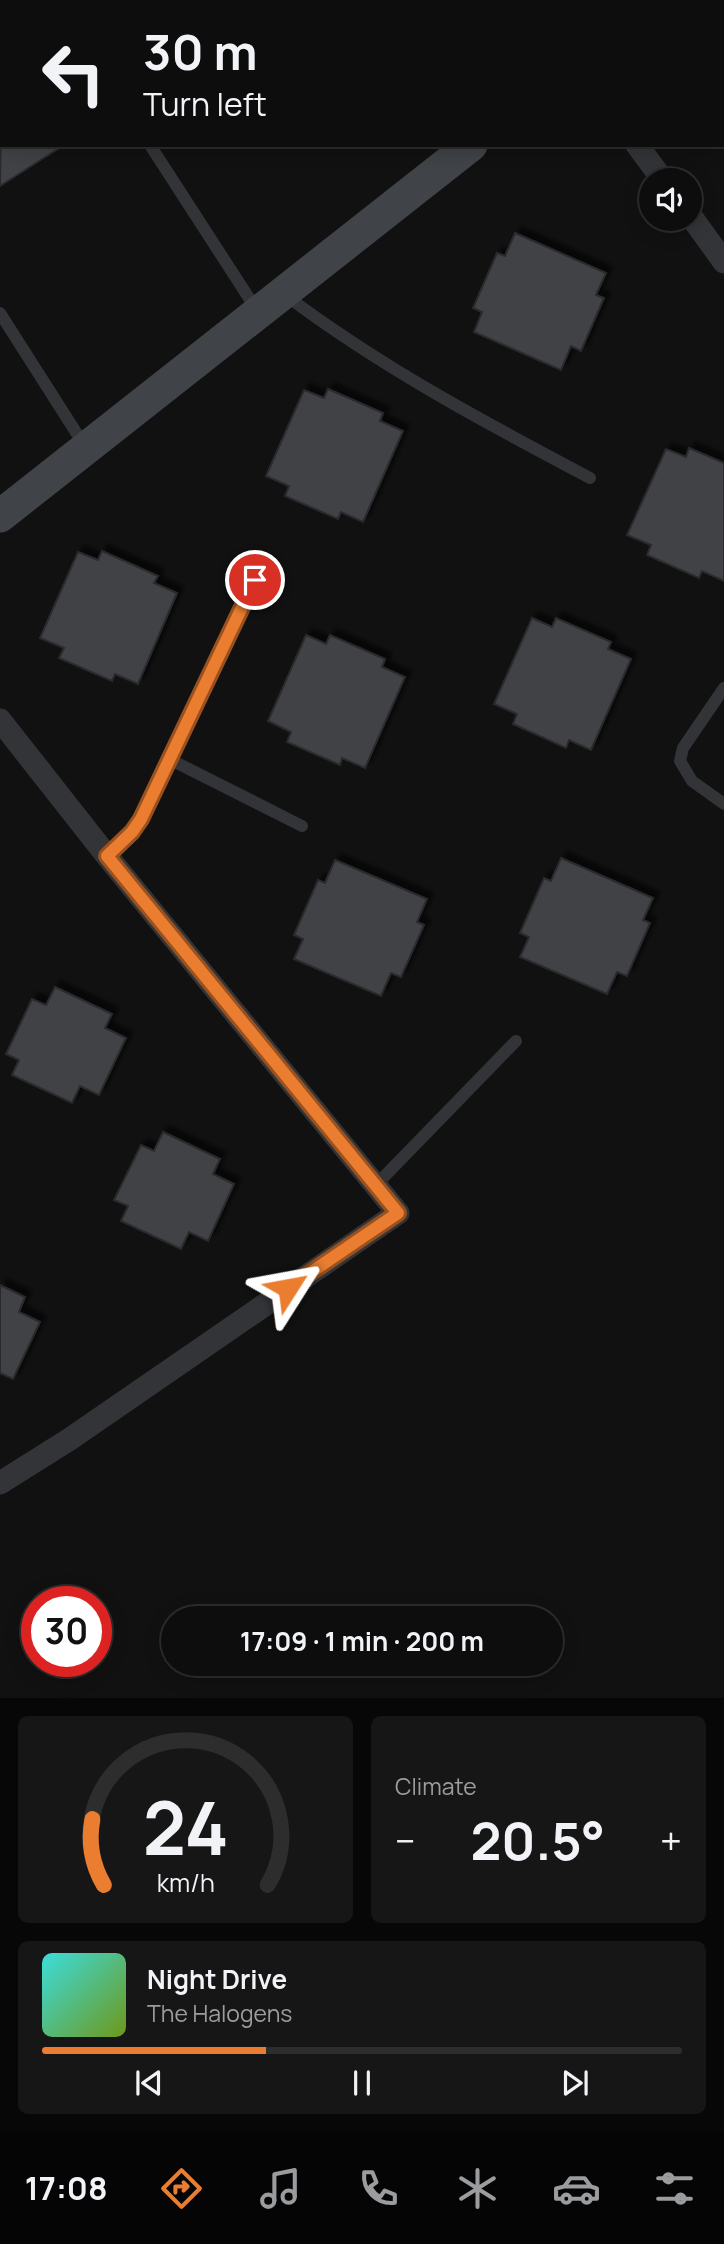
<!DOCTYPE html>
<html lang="en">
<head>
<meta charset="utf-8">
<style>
	:root { --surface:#0d0d0e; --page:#161617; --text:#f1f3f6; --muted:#9a9c9e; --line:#2d2d2e; --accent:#ea7d30 }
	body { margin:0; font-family:Manrope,sans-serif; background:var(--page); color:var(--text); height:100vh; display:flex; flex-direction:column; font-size:26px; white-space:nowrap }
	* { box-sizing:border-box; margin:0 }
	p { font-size:23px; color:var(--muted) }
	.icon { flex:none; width:38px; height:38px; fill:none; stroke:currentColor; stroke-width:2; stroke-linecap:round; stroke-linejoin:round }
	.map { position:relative; height:1698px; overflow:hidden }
	.side { display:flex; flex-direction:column; gap:18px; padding:18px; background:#070708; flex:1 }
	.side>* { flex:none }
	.banner { position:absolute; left:0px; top:0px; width:724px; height:147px; box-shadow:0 4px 18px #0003,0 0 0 2px var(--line); background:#0d0d0e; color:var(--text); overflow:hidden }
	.tools { position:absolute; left:639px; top:168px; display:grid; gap:14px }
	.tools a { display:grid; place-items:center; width:63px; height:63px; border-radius:50%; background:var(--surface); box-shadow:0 4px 18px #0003,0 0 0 2px var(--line); font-size:35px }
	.speed { position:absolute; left:21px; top:1586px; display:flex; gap:14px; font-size:35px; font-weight:700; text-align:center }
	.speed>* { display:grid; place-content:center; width:91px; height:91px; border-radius:50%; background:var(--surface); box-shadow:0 4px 18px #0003,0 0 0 2px var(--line); line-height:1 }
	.speed .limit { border:10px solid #d22; background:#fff; color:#111 }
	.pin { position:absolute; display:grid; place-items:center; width:60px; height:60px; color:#fff; margin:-30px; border:4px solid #fff; border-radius:50%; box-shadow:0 2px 7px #0007 }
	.me { position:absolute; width:77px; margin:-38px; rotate:56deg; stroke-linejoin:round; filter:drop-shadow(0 0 5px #0008) }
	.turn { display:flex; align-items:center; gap:24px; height:147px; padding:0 28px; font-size:32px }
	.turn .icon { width:91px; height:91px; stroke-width:2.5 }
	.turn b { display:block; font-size:49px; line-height:60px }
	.big { font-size:52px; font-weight:700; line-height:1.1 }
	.side .widget { flex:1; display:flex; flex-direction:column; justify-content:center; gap:10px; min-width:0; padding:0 24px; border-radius:10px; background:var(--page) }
	.side .dial { align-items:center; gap:0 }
	.dial svg { height:182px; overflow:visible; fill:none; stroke:var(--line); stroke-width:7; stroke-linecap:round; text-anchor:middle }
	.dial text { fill:var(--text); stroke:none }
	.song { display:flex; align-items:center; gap:21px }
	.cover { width:84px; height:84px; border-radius:10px; background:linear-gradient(135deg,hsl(180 70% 55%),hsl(80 70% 35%)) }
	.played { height:7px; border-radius:4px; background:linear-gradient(90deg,var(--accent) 35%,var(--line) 35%) }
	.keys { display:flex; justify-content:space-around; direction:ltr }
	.heat { display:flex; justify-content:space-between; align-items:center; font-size:38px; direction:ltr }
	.side .tiles { flex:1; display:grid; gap:18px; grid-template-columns:1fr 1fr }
	.widget:last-child { grid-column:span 2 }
	.trip { position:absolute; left:161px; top:1606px; width:402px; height:70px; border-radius:35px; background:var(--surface); box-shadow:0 4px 18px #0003,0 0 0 2px var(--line); font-weight:700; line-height:70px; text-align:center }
	.menu { display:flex; height:112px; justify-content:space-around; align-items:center; background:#050506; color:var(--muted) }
	.menu .icon { width:49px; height:49px }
	.menu .active { color:var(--accent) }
	.menu b { font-size:32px; color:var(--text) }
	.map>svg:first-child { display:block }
	.building { fill:#404245; stroke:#2b2c2e; stroke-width:2; filter:url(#shadow) }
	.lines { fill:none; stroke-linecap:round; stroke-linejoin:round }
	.lane { stroke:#323437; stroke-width:12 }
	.street { stroke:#323437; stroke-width:23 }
	.secondary { stroke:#404347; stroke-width:33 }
	.route-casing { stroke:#98511f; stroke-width:18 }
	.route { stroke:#ea7d30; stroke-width:12 }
</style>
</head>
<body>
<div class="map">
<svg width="724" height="1698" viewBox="0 0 724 1698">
	<defs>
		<filter id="shadow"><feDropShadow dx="6" dy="-6" stdDeviation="2" flood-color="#0009"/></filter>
	</defs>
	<rect width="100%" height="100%" fill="#111112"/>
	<g class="building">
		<path d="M2 58V145H64L0 186Z"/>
		<path d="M515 233 606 273 596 295 604 298 581 351 571 346 561 370 474 332 482 312 473 308 497 253 505 256Z"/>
		<path d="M328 389 383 413 380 421 403 431 363 522 341 512 338 519 285 496 289 486 266 476 304 390 324 398Z"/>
		<path d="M689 448 724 463V581L702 571 699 578 647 555 651 545 627 535 666 449 686 457Z"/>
		<path d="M102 551 158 576 154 583 177 593 138 684 115 674 112 681 59 658 64 648 40 638 78 552 98 560Z"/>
		<path d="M532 618 552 627 556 618 611 642 608 649 631 659 591 750 569 740 566 748 513 724 517 714 494 704Z"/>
		<path d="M306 635 326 644 330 635 385 659 382 667 405 677 365 768 342 758 340 765 287 742 291 732 268 721Z"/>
		<path d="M561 858 653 898 643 920 650 923 627 976 617 972 607 994 520 957 529 937 520 933 544 878 551 881Z"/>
		<path d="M335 860 427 899 417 922 424 925 401 977 391 973 381 996 294 959 303 939 294 935 318 880 325 883Z"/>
		<path d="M55 987 112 1014 105 1028 126 1038 99 1095 80 1086 72 1103 12 1075 19 1060 6 1054 32 999 46 1005Z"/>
		<path d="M163 1132 220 1159 213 1174 234 1184 208 1241 189 1232 181 1249 121 1221 128 1206 114 1200 141 1145 154 1151Z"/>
		<path d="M0 1285 25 1297 19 1312 40 1322 13 1379 0 1373Z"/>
	</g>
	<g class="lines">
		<g class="lane">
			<path d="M150 145 258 312"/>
			<path d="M284 294C379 366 484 422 590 478"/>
			<path d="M0 313 86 448"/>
			<path d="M724 688 683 748 680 761 692 781 724 804"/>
			<path d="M169 759 302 826"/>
			<path d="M107 856 132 832 141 819 255 580"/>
			<path d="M376 1185 516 1041"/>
		</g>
		<g class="street">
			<path d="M529 0 531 2"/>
			<path d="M637 145 663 180"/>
			<path d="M690 215 724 262"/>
			<path d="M0 720 107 856 398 1213 70 1439 0 1483"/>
		</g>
		<g class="secondary">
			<path d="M661 2 664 0"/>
			<path d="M0 516 471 145"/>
		</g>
	</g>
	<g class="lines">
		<g class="route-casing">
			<path id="route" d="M255 580 141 819 132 832 107 856 398 1213 288 1288"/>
		</g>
		<use href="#route" class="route"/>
	</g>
</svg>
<div class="tools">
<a><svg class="icon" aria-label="sound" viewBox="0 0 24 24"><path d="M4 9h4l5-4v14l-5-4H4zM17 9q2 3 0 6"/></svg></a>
</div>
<div class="speed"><div class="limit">30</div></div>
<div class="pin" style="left:255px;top:580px;background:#d93025"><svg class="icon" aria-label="arrive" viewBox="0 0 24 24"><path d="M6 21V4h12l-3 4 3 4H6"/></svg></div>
<svg class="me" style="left:288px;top:1288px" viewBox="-20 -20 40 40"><path d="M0-17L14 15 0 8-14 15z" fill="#ea7d30" stroke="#fff" stroke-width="4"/></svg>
<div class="trip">17:09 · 1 min · 200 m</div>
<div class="banner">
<div class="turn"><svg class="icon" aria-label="left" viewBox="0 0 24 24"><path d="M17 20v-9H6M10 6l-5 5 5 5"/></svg><div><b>30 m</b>Turn left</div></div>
</div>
</div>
<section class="side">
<div class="tiles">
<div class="widget dial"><svg viewBox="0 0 100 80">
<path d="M14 69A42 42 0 1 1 86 69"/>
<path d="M14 69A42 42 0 0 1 9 40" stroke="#ea7d30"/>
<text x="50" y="56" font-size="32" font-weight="700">24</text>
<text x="50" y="72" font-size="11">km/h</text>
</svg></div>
<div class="widget"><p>Climate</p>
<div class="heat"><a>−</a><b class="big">20.5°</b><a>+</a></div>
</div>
<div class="widget">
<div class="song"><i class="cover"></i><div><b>Night Drive</b><p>The Halogens</p></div></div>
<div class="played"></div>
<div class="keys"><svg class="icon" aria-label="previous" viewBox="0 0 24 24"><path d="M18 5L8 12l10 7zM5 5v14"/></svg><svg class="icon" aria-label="pause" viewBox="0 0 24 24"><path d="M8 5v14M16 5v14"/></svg><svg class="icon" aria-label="next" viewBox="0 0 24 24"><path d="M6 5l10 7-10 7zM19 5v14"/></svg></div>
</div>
</div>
</section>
<nav class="menu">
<b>17:08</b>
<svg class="icon active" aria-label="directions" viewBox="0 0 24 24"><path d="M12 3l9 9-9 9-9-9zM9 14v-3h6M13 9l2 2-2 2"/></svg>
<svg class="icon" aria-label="music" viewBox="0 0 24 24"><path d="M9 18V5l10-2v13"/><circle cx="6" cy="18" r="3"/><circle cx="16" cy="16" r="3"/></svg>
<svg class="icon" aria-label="phone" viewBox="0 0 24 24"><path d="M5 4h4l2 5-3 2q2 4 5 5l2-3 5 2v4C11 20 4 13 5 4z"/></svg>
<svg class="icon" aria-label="climate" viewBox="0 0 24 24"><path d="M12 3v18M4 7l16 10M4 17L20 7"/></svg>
<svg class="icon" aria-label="car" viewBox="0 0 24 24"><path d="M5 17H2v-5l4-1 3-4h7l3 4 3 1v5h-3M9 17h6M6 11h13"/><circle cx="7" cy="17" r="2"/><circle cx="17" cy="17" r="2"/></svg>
<svg class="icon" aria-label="filters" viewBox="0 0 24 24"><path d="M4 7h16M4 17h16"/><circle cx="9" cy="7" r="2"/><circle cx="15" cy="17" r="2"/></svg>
</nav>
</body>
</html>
